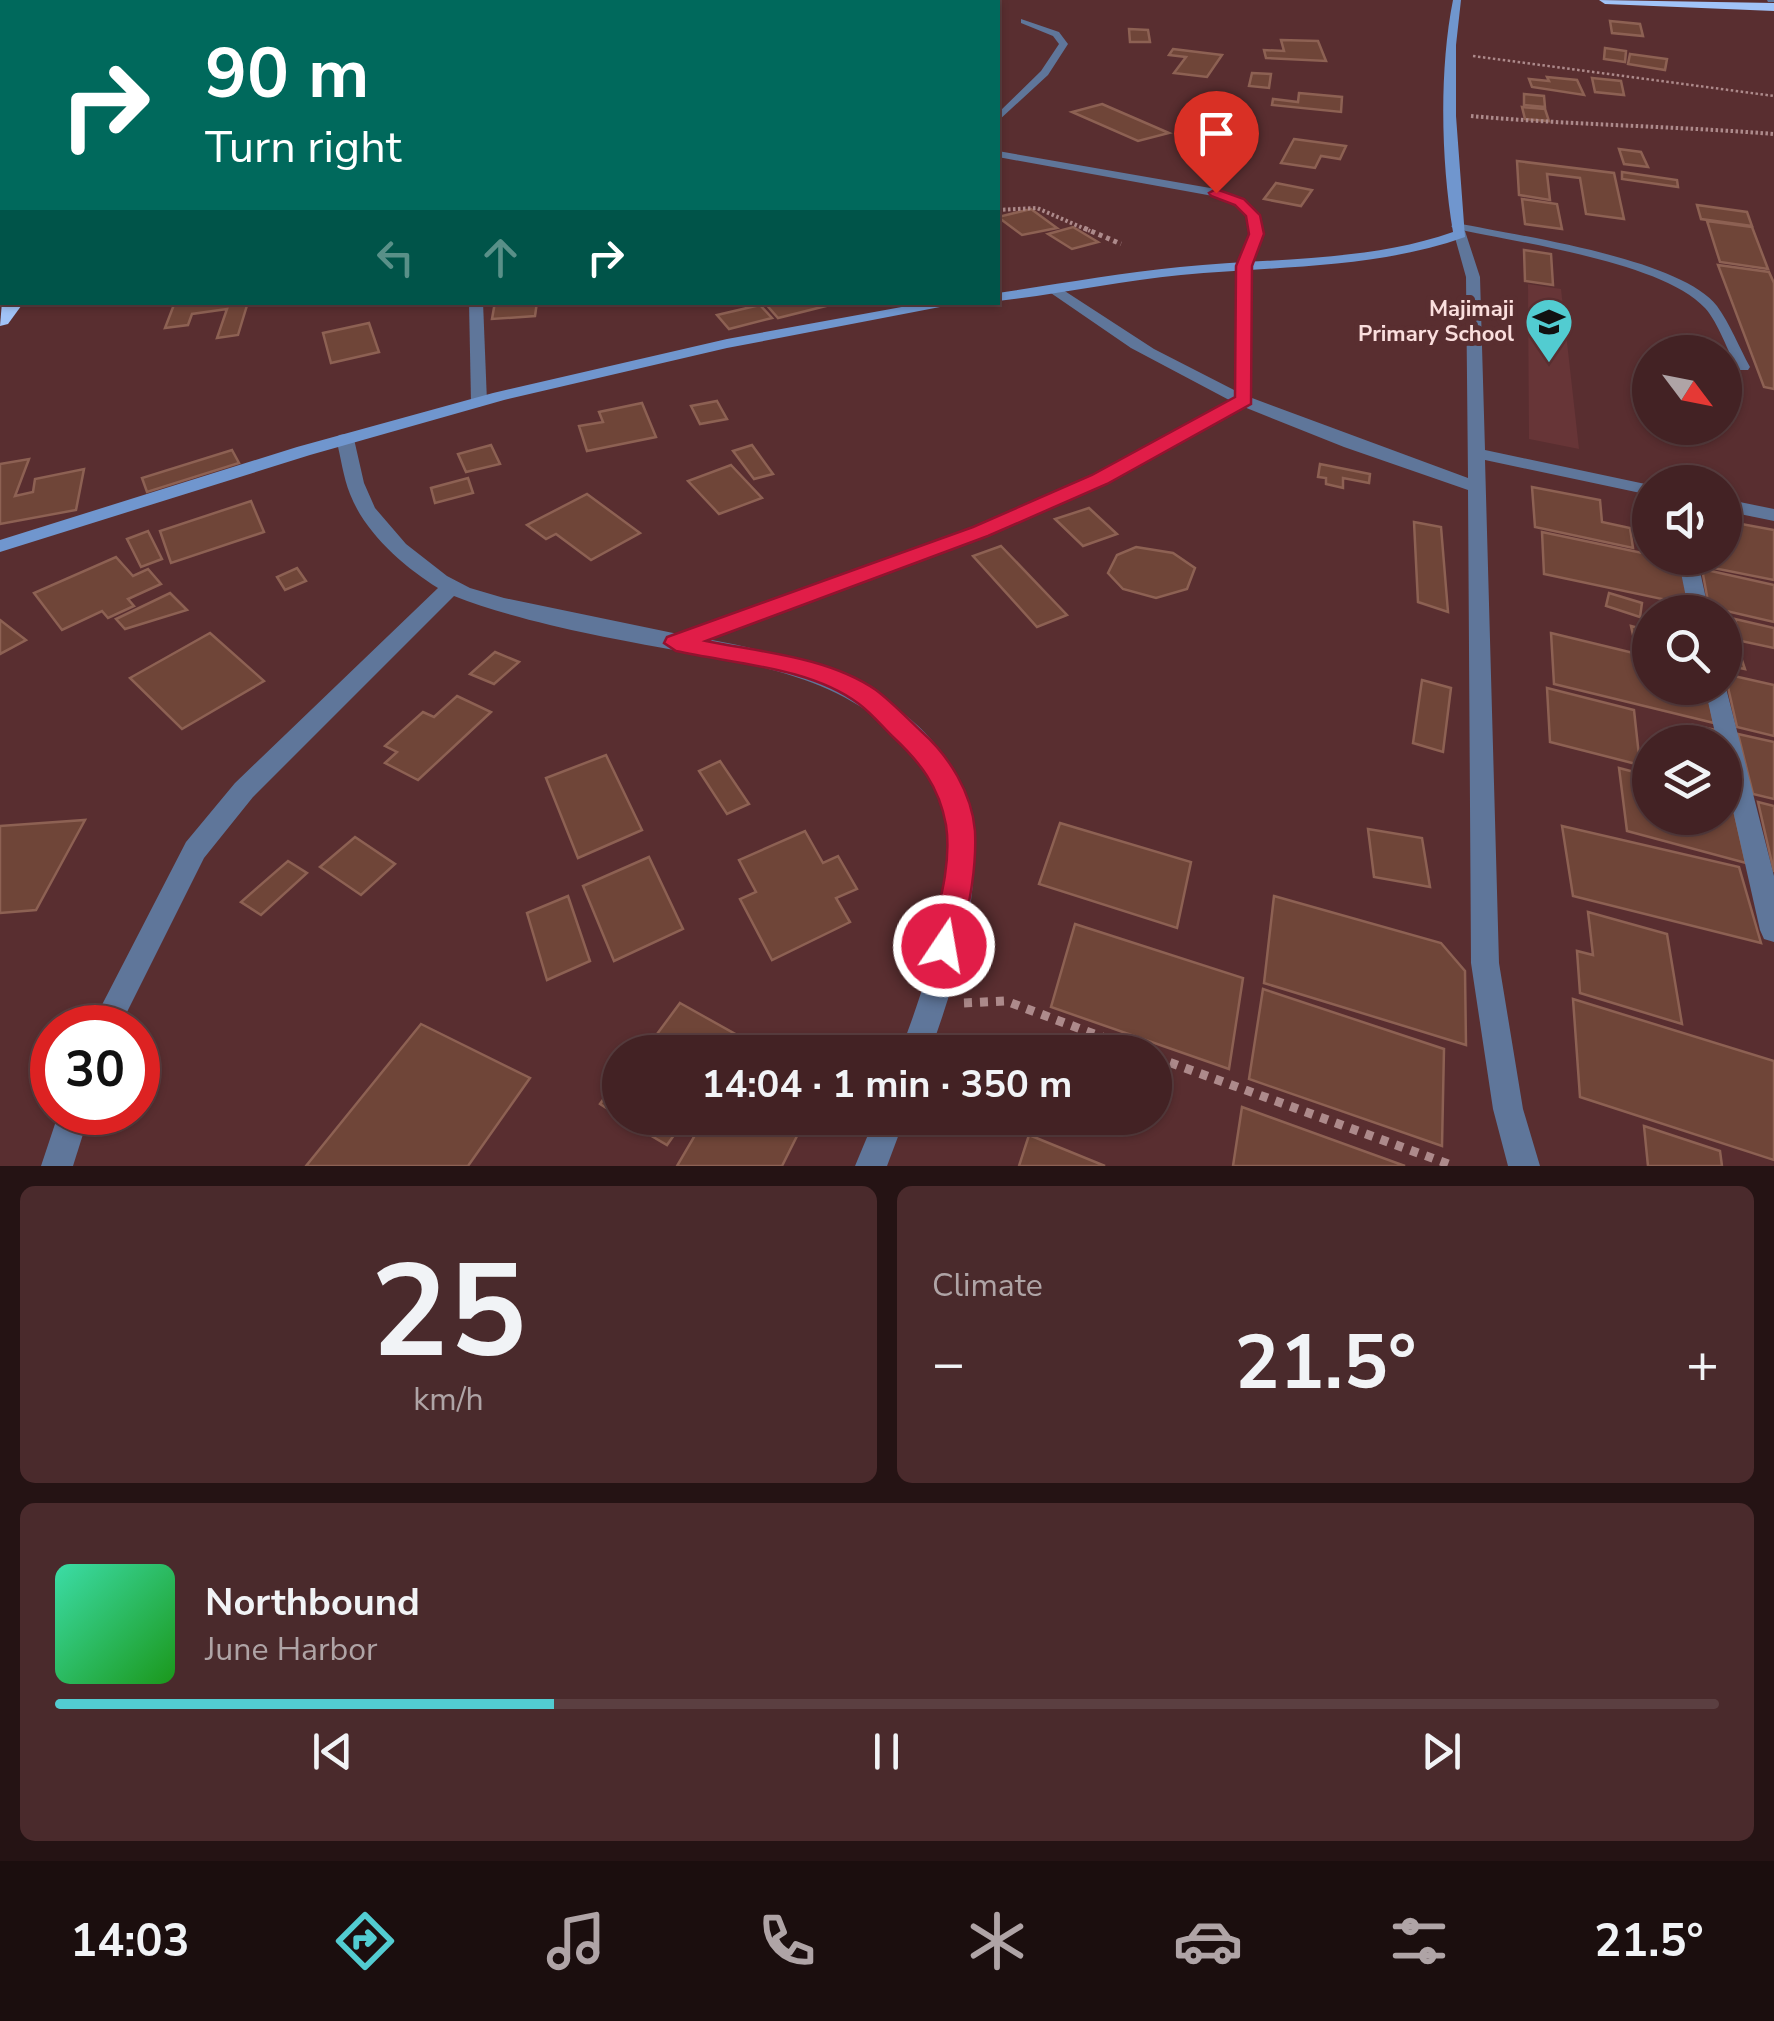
<!DOCTYPE html>
<html lang="en">
<head>
<meta charset="utf-8">
<style>
	:root { --surface:#432224; --page:#4a2a2c; --text:#f1f3f6; --muted:#afa4a6; --line:#5b3f41; --accent:#52ccd1 }
	body { margin:0; font-family:"Nunito Sans",sans-serif; background:var(--page); color:var(--text); height:100vh; display:flex; flex-direction:column; font-size:38px; white-space:nowrap }
	* { box-sizing:border-box; margin:0 }
	p { font-size:32px; color:var(--muted) }
	.icon { flex:none; width:55px; height:55px; fill:none; stroke:currentColor; stroke-width:2; stroke-linecap:round; stroke-linejoin:round }
	.map { position:relative; height:1166px; overflow:hidden }
	.sheet { display:flex; flex-direction:column; gap:20px; padding:20px; background:#251314; flex:1 }
	.sheet>* { flex:none }
	.top-card { position:absolute; left:0px; top:0px; width:1000px; height:305px; box-shadow:0 2px 8px #0004,0 0 0 2px var(--line); background:#00695c; color:#fff; overflow:hidden }
	.needle { width:65px; rotate:122deg }
	.fabs { position:absolute; left:1632px; top:335px; display:grid; gap:20px }
	.fabs a { display:grid; place-items:center; width:110px; height:110px; border-radius:50%; background:var(--surface); box-shadow:0 2px 8px #0004,0 0 0 2px var(--line); font-size:50px }
	.speed { position:absolute; left:30px; top:1005px; display:flex; gap:20px; font-size:50px; font-weight:700; text-align:center }
	.speed>* { display:grid; place-content:center; width:130px; height:130px; border-radius:50%; background:var(--surface); box-shadow:0 2px 8px #0004,0 0 0 2px var(--line); line-height:1 }
	.speed .limit { border:15px solid #d22; background:#fff; color:#111 }
	.pin { position:absolute; display:grid; place-items:center; width:85px; height:85px; color:#fff; margin:-102px -42px; border-radius:50% 50% 50% 0; rotate:-45deg; box-shadow:0 0 10px #0007 }
	.pin .icon { rotate:45deg }
	.me { position:absolute; width:110px; margin:-55px; rotate:12deg; stroke-linejoin:round; filter:drop-shadow(0 0 8px #0008) }
	.turn { display:flex; align-items:center; gap:35px; height:210px; padding:0 40px; font-size:45px }
	.turn .icon { width:130px; height:130px; stroke-width:2.5 }
	.turn b { display:block; font-size:70px; line-height:85px }
	.lanes { display:flex; align-items:center; height:95px; padding:0 40px; background:#0003; justify-content:center; gap:50px; direction:ltr }
	.lanes .off { opacity:.35 }
	.big { font-size:75px; font-weight:700; line-height:1.1 }
	.sheet .widget { flex:1; display:flex; flex-direction:column; justify-content:center; gap:15px; min-width:0; padding:0 35px; border-radius:15px; background:var(--page) }
	.sheet .dial { align-items:center; gap:0 }
	.dial b { font-size:130px; line-height:1 }
	.song { display:flex; align-items:center; gap:30px }
	.cover { width:120px; height:120px; border-radius:15px; background:linear-gradient(135deg,hsl(160 70% 55%),hsl(120 70% 35%)) }
	.played { height:10px; border-radius:5px; background:linear-gradient(90deg,var(--accent) 30%,var(--line) 30%) }
	.keys { display:flex; justify-content:space-around; direction:ltr }
	.heat { display:flex; justify-content:space-between; align-items:center; font-size:55px; direction:ltr }
	.sheet .tiles { flex:1; display:grid; gap:20px; grid-template-columns:1fr 1fr }
	.widget:last-child { grid-column:span 2 }
	.trip { position:absolute; left:602px; top:1035px; width:570px; height:100px; border-radius:50px; background:var(--surface); box-shadow:0 2px 8px #0004,0 0 0 2px var(--line); font-weight:700; line-height:100px; text-align:center }
	.dock { display:flex; height:160px; justify-content:space-around; align-items:center; background:#1b0e0e; color:var(--muted) }
	.dock .icon { width:70px; height:70px }
	.dock .current { color:var(--accent) }
	.dock b { font-size:45px; color:var(--text) }
	.map>svg:first-child { display:block }
	.built { fill:#673537 }
	.building { fill:#6f4538; stroke:#8d6153; stroke-width:2.5 }
	.lines { fill:none; stroke-linecap:round; stroke-linejoin:round }
	.path-far3 { stroke:#ad8a8b; stroke-width:2.5; stroke-dasharray:2.5 2.5; stroke-linecap:butt }
	.path-far2 { stroke:#ad8a8b; stroke-width:4; stroke-dasharray:2.5 2.5; stroke-linecap:butt }
	.path-far1 { stroke:#ad8a8b; stroke-width:5; stroke-dasharray:4 4; stroke-linecap:butt }
	.path { stroke:#ad8a8b; stroke-width:9; stroke-dasharray:8 8; stroke-linecap:butt }
	.lane { fill:#5f769a; fill-rule:evenodd }
	.street { fill:#5f769a; fill-rule:evenodd }
	.secondary { fill:#7096ce; fill-rule:evenodd }
	.highway { fill:#a1c3f7; fill-rule:evenodd }
	.route { fill:#e11d48; stroke:#92132f; stroke-width:2.5 }
	.labels { text-anchor:middle; dominant-baseline:central; stroke-width:10; stroke-linejoin:round; paint-order:stroke }
	.far-poi-label { font-size:22px; font-weight:bold; fill:#fadedd; stroke:#592e30; text-anchor:end }
</style>
</head>
<body>
<div class="map">
<svg width="1774" height="1166" viewBox="0 0 1774 1166">
	<rect width="100%" height="100%" fill="#592e30"/>
	<path class="built" d="M1528 284 1561 289 1579 449 1529 439Z"/>
	<g class="building">
		<path d="M1610 21 1640 24 1643 36 1612 33Z"/>
		<path d="M1129 29 1148 30 1150 42H1130Z"/>
		<path d="M1281 40 1318 41 1326 61 1266 58 1264 50 1284 51Z"/>
		<path d="M1605 48 1626 51 1625 62 1604 59Z"/>
		<path d="M1173 49 1222 55 1207 77 1174 73 1186 57 1169 55Z"/>
		<path d="M1630 54 1667 59 1665 70 1628 64Z"/>
		<path d="M1252 73 1271 74 1269 88 1249 86Z"/>
		<path d="M1547 77 1577 80 1584 95 1532 87 1529 79 1549 81Z"/>
		<path d="M1592 78 1621 81 1624 95 1595 92Z"/>
		<path d="M1299 93 1342 97 1341 112 1272 105 1273 99 1298 102Z"/>
		<path d="M1524 94 1544 96 1545 107 1524 105Z"/>
		<path d="M1102 104 1169 133 1138 141 1072 112Z"/>
		<path d="M1522 107 1545 109 1549 121 1525 119Z"/>
		<path d="M1294 139 1346 146 1340 159 1321 156 1315 168 1281 163Z"/>
		<path d="M1619 149 1641 152 1648 167 1624 164Z"/>
		<path d="M1517 161 1614 173 1624 219 1586 214 1580 178 1547 174 1550 200 1519 195Z"/>
		<path d="M1622 172 1677 180 1678 187 1622 179Z"/>
		<path d="M1276 183 1312 190 1301 206 1264 199Z"/>
		<path d="M1522 199 1557 204 1562 229 1525 224Z"/>
		<path d="M1697 205 1747 212 1752 226 1701 219Z"/>
		<path d="M1031 209 1057 228 1022 235 998 217Z"/>
		<path d="M1707 221 1752 227 1768 269 1720 262Z"/>
		<path d="M1073 227 1098 242 1072 249 1048 234Z"/>
		<path d="M1524 250 1551 254 1553 285 1525 281Z"/>
		<path d="M1718 265 1769 272 1774 283V389L1764 387Z"/>
		<path d="M175 302H248L238 335 217 338 227 309 192 314 188 325 165 328Z"/>
		<path d="M495 302H537L535 316 492 319Z"/>
		<path d="M764 302H838V303L778 318Z"/>
		<path d="M760 305 772 318 729 329 717 315Z"/>
		<path d="M369 323 379 352 331 363 323 333Z"/>
		<path d="M717 401 727 419 700 424 691 406Z"/>
		<path d="M642 403 656 437 587 451 579 426 603 422 599 412Z"/>
		<path d="M491 445 500 464 466 472 458 454Z"/>
		<path d="M752 445 773 474 754 479 733 451Z"/>
		<path d="M232 450 239 463 147 492 142 478Z"/>
		<path d="M29 459 15 496 33 492 35 479 84 469 76 510 0 524V464Z"/>
		<path d="M1320 464 1370 474 1369 483 1343 478V488L1326 484V478L1318 477Z"/>
		<path d="M731 465 762 498 719 514 688 481Z"/>
		<path d="M468 478 473 493 435 503 431 488Z"/>
		<path d="M1532 487 1600 500 1602 522 1630 528 1633 548 1535 527Z"/>
		<path d="M587 494 640 533 591 560 556 534 546 539 527 525Z"/>
		<path d="M251 501 264 532 171 563 160 531Z"/>
		<path d="M1089 508 1117 534 1083 546 1055 519Z"/>
		<path d="M1725 521 1774 530V580L1693 564 1692 558H1725Z"/>
		<path d="M1414 522 1441 527 1448 612 1418 602Z"/>
		<path d="M148 531 162 559 141 567 127 539Z"/>
		<path d="M1542 532 1681 561 1690 605 1544 574Z"/>
		<path d="M1001 546 1067 615 1037 627 973 556Z"/>
		<path d="M1136 547 1173 553 1195 568 1187 589 1156 598 1123 589 1108 573 1117 555Z"/>
		<path d="M116 557 133 576 148 569 161 584 128 599 134 606 108 618 102 611 62 630 34 593Z"/>
		<path d="M297 568 306 581 285 590 277 577Z"/>
		<path d="M1702 569 1774 585V622L1709 607Z"/>
		<path d="M170 593 187 610 125 629 116 619Z"/>
		<path d="M1609 593 1642 603 1640 617 1606 606Z"/>
		<path d="M1725 617 1728 618 1745 669 1725 665Z"/>
		<path d="M1735 619 1774 628V648L1741 641Z"/>
		<path d="M0 620 26 640 0 654Z"/>
		<path d="M1631 626 1650 631V647L1635 644Z"/>
		<path d="M210 633 264 681 182 729 130 678Z"/>
		<path d="M1551 633 1650 657V688H1707L1714 723 1554 684Z"/>
		<path d="M495 652 519 662 494 684 470 674Z"/>
		<path d="M1725 674 1774 685V736L1737 727Z"/>
		<path d="M1422 680 1451 688 1443 752 1413 743Z"/>
		<path d="M1547 688 1634 710 1640 765 1550 742Z"/>
		<path d="M457 696 491 712 418 780 385 763 397 752 385 746 423 712 434 717Z"/>
		<path d="M1693 725 1716 730 1718 742H1696Z"/>
		<path d="M1738 734 1774 742V799L1753 794Z"/>
		<path d="M606 755 642 830 578 858 546 778Z"/>
		<path d="M720 761 749 804 727 814 699 771Z"/>
		<path d="M1619 768 1650 776V818H1725V795L1731 796 1746 863 1627 831Z"/>
		<path d="M1758 802 1774 806V872Z"/>
		<path d="M85 820 36 910 0 913V826Z"/>
		<path d="M1060 823 1191 862 1177 928 1039 884Z"/>
		<path d="M1562 826 1739 867 1761 943 1573 896Z"/>
		<path d="M1368 829 1422 838 1430 887 1374 877Z"/>
		<path d="M805 831 823 863 838 856 857 889 836 898 850 922 772 960 740 899 756 892 739 860Z"/>
		<path d="M355 837 395 864 361 895 320 867Z"/>
		<path d="M649 857 683 929 614 961 583 886Z"/>
		<path d="M288 861 307 873 261 915 241 902Z"/>
		<path d="M568 896 590 961 547 980 527 913Z"/>
		<path d="M1274 896 1441 943 1465 971 1466 1045 1264 983Z"/>
		<path d="M1588 912 1667 934 1682 1024 1580 993 1577 951 1593 955Z"/>
		<path d="M1075 924 1243 978 1229 1069 1051 1007Z"/>
		<path d="M1263 989 1444 1049 1442 1146 1249 1079Z"/>
		<path d="M1573 999 1774 1061V1160L1580 1097Z"/>
		<path d="M680 1003 737 1035 725 1052H689L657 1034Z"/>
		<path d="M421 1024 530 1078 468 1166H306Z"/>
		<path d="M750 1039 779 1052H742Z"/>
		<path d="M620 1076V1117L600 1104Z"/>
		<path d="M1242 1107 1405 1166H1233Z"/>
		<path d="M621 1118H686L667 1145Z"/>
		<path d="M705 1118H806L782 1166H677Z"/>
		<path d="M1644 1126 1720 1151 1722 1166H1648Z"/>
		<path d="M1029 1135 1105 1166H1019Z"/>
	</g>
	<g class="lines">
		<path class="path-far3" d="M1473 56 1774 96"/>
		<g class="path-far2">
			<path d="M1471 116C1572 125 1673 126 1774 134"/>
			<path d="M998 210 1037 208 1090 231"/>
		</g>
		<path class="path-far1" d="M1084 228 1121 244"/>
		<g class="path">
			<path d="M964 1003 1006 1001 1142 1052"/>
			<path d="M1155 1057 1454 1166"/>
		</g>
		<path class="lane" d="M1457 223C1518 236 1680 258 1717 306 1730 324 1739 347 1750 367L1748 370H1738C1728 352 1718 322 1705 308 1661 261 1517 243 1453 228L1451 226Z"/>
		<g class="street">
			<path d="M1767 0H1774V2H1768Z"/>
			<path d="M1021 19 1059 32 1068 44 1048 75 998 121V113L1041 71 1059 44 1053 36 1021 23Z"/>
			<path d="M998 151 1216 189 1244 199 1259 215 1263 234 1251 266 1252 398 1468 478 1466 277 1454 234 1465 231 1480 277 1485 450 1650 485V495L1485 460 1499 963 1523 1109 1540 1166H1508L1493 1109 1471 963 1468 490 1344 447 1244 407 1105 484 988 535 707 639C815 659 956 701 972 830 981 903 954 985 930 1052H900C926 983 965 874 942 802 933 773 913 748 890 728 827 675 752 664 674 650 607 638 517 621 454 596L253 797 204 858 119 1028H90L186 842 235 783 438 588C404 567 365 533 350 494 343 477 341 457 336 439L339 435 345 434 354 439 364 483 375 508 406 544 447 576 470 588 504 598 678 634 974 527 1093 476 1231 401 1131 348 1045 289 1057 286 1154 349 1236 391 1237 266 1251 234 1247 216 1236 205 1213 196 998 157Z"/>
			<path d="M0 232 2 233V241L0 240Z"/>
			<path d="M469 302H483L487 402 479 407 471 402Z"/>
			<path d="M1725 499 1774 509V521L1725 511Z"/>
			<path d="M1678 558H1697L1709 612H1689Z"/>
			<path d="M1725 684 1774 876V942L1764 939 1760 930 1725 775V742H1717L1705 688H1725Z"/>
			<path d="M59 1112H90L73 1166H41Z"/>
			<path d="M875 1118H905L887 1166H855Z"/>
		</g>
		<g class="secondary">
			<path d="M1453 0H1461L1456 45V116L1465 237C1376 269 1275 266 1181 275 1120 281 1059 294 998 301V293C1059 284 1119 273 1180 267 1270 258 1368 262 1453 232 1441 162 1439 70 1453 0Z"/>
			<path d="M929 302H966L727 348 504 400 310 455 0 552V540L297 447 493 393 727 339Z"/>
		</g>
		<g class="highway">
			<path d="M1599 0 1774 3V11L1605 4Z"/>
			<path d="M2 302H24L8 324 0 326Z"/>
		</g>
	</g>
	<path class="route" d="M1216 189 1244 199 1260 215 1264 234 1252 266 1251 404 1107 484 988 536 706 641C761 652 828 657 876 690 892 702 907 718 922 732 949 756 972 793 975 831 977 871 968 908 960 946L956 956 944 960 933 956 929 946C938 908 952 865 946 825 939 786 920 762 892 736 881 725 871 713 859 704 810 667 734 664 676 651L664 643 667 637 973 527 1092 475 1235 397 1236 266 1249 234 1246 216 1235 205 1211 196 1209 193Z"/>
	<defs>
		<g id="school-pin" transform="scale(2.5)"><path d="M0 17L-7.5 6A9.5 9.5 0 1 1 7.5 6Z" fill="#52ccd1" stroke="#592e30"/><path d="M0-5L7-2L0 1L-7-2ZM-4 1L0 2.5L4 1V4Q0 6-4 4Z" fill="#111"/></g>
	</defs>
	<g fill-rule="evenodd">
		<use href="#school-pin" x="1549" y="322"/>
	</g>
	<g class="labels">
		<g class="far-poi-label">
			<text x="1514" y="309">Majimaji<tspan x="1514" dy="25">Primary School</tspan></text>
		</g>
	</g>
</svg>
<div class="fabs">
<a><svg class="needle" viewBox="-14 -14 28 28"><path d="M0-13l5 13h-10z" fill="#e53935"/><path d="M0 13l5-13h-10z" fill="#afa4a6"/></svg></a>
<a><svg class="icon" aria-label="sound" viewBox="0 0 24 24"><path d="M4 9h4l5-4v14l-5-4H4zM17 9q2 3 0 6"/></svg></a>
<a><svg class="icon" aria-label="search" viewBox="0 0 24 24"><circle cx="10" cy="10" r="6"/><path d="M15 15l6 6"/></svg></a>
<a><svg class="icon" aria-label="layers" viewBox="0 0 24 24"><path d="M12 4l9 5-9 5-9-5zM3 14l9 5 9-5"/></svg></a>
</div>
<div class="speed"><div class="limit">30</div></div>
<div class="pin" style="left:1216px;top:193px;background:#d93025"><svg class="icon" aria-label="arrive" viewBox="0 0 24 24"><path d="M6 21V4h12l-3 4 3 4H6"/></svg></div>
<svg class="me" style="left:944px;top:946px" viewBox="-20 -20 40 40"><circle r="17" fill="#e11d48" stroke="#fff" stroke-width="3"/><path d="M0-11L8 9 0 5-8 9z" fill="#fff"/></svg>
<div class="trip">14:04 · 1 min · 350 m</div>
<div class="top-card">
<div class="turn"><svg class="icon" aria-label="right" viewBox="0 0 24 24"><path d="M7 20v-9h11M14 6l5 5-5 5"/></svg><div><b>90 m</b>Turn right</div></div>
<div class="lanes"><svg class="icon off" aria-label="left" viewBox="0 0 24 24"><path d="M17 20v-9H6M10 6l-5 5 5 5"/></svg><svg class="icon off" aria-label="ahead" viewBox="0 0 24 24"><path d="M12 20V5M6 11l6-6 6 6"/></svg><svg class="icon" aria-label="right" viewBox="0 0 24 24"><path d="M7 20v-9h11M14 6l5 5-5 5"/></svg></div>
</div>
</div>
<section class="sheet">
<div class="tiles">
<div class="widget dial"><b>25</b><p>km/h</p></div>
<div class="widget"><p>Climate</p>
<div class="heat"><a>−</a><b class="big">21.5°</b><a>+</a></div>
</div>
<div class="widget">
<div class="song"><i class="cover"></i><div><b>Northbound</b><p>June Harbor</p></div></div>
<div class="played"></div>
<div class="keys"><svg class="icon" aria-label="previous" viewBox="0 0 24 24"><path d="M18 5L8 12l10 7zM5 5v14"/></svg><svg class="icon" aria-label="pause" viewBox="0 0 24 24"><path d="M8 5v14M16 5v14"/></svg><svg class="icon" aria-label="next" viewBox="0 0 24 24"><path d="M6 5l10 7-10 7zM19 5v14"/></svg></div>
</div>
</div>
</section>
<nav class="dock">
<b>14:03</b>
<svg class="icon current" aria-label="directions" viewBox="0 0 24 24"><path d="M12 3l9 9-9 9-9-9zM9 14v-3h6M13 9l2 2-2 2"/></svg>
<svg class="icon" aria-label="music" viewBox="0 0 24 24"><path d="M9 18V5l10-2v13"/><circle cx="6" cy="18" r="3"/><circle cx="16" cy="16" r="3"/></svg>
<svg class="icon" aria-label="phone" viewBox="0 0 24 24"><path d="M5 4h4l2 5-3 2q2 4 5 5l2-3 5 2v4C11 20 4 13 5 4z"/></svg>
<svg class="icon" aria-label="climate" viewBox="0 0 24 24"><path d="M12 3v18M4 7l16 10M4 17L20 7"/></svg>
<svg class="icon" aria-label="car" viewBox="0 0 24 24"><path d="M5 17H2v-5l4-1 3-4h7l3 4 3 1v5h-3M9 17h6M6 11h13"/><circle cx="7" cy="17" r="2"/><circle cx="17" cy="17" r="2"/></svg>
<svg class="icon" aria-label="filters" viewBox="0 0 24 24"><path d="M4 7h16M4 17h16"/><circle cx="9" cy="7" r="2"/><circle cx="15" cy="17" r="2"/></svg>
<b>21.5°</b>
</nav>
</body>
</html>
